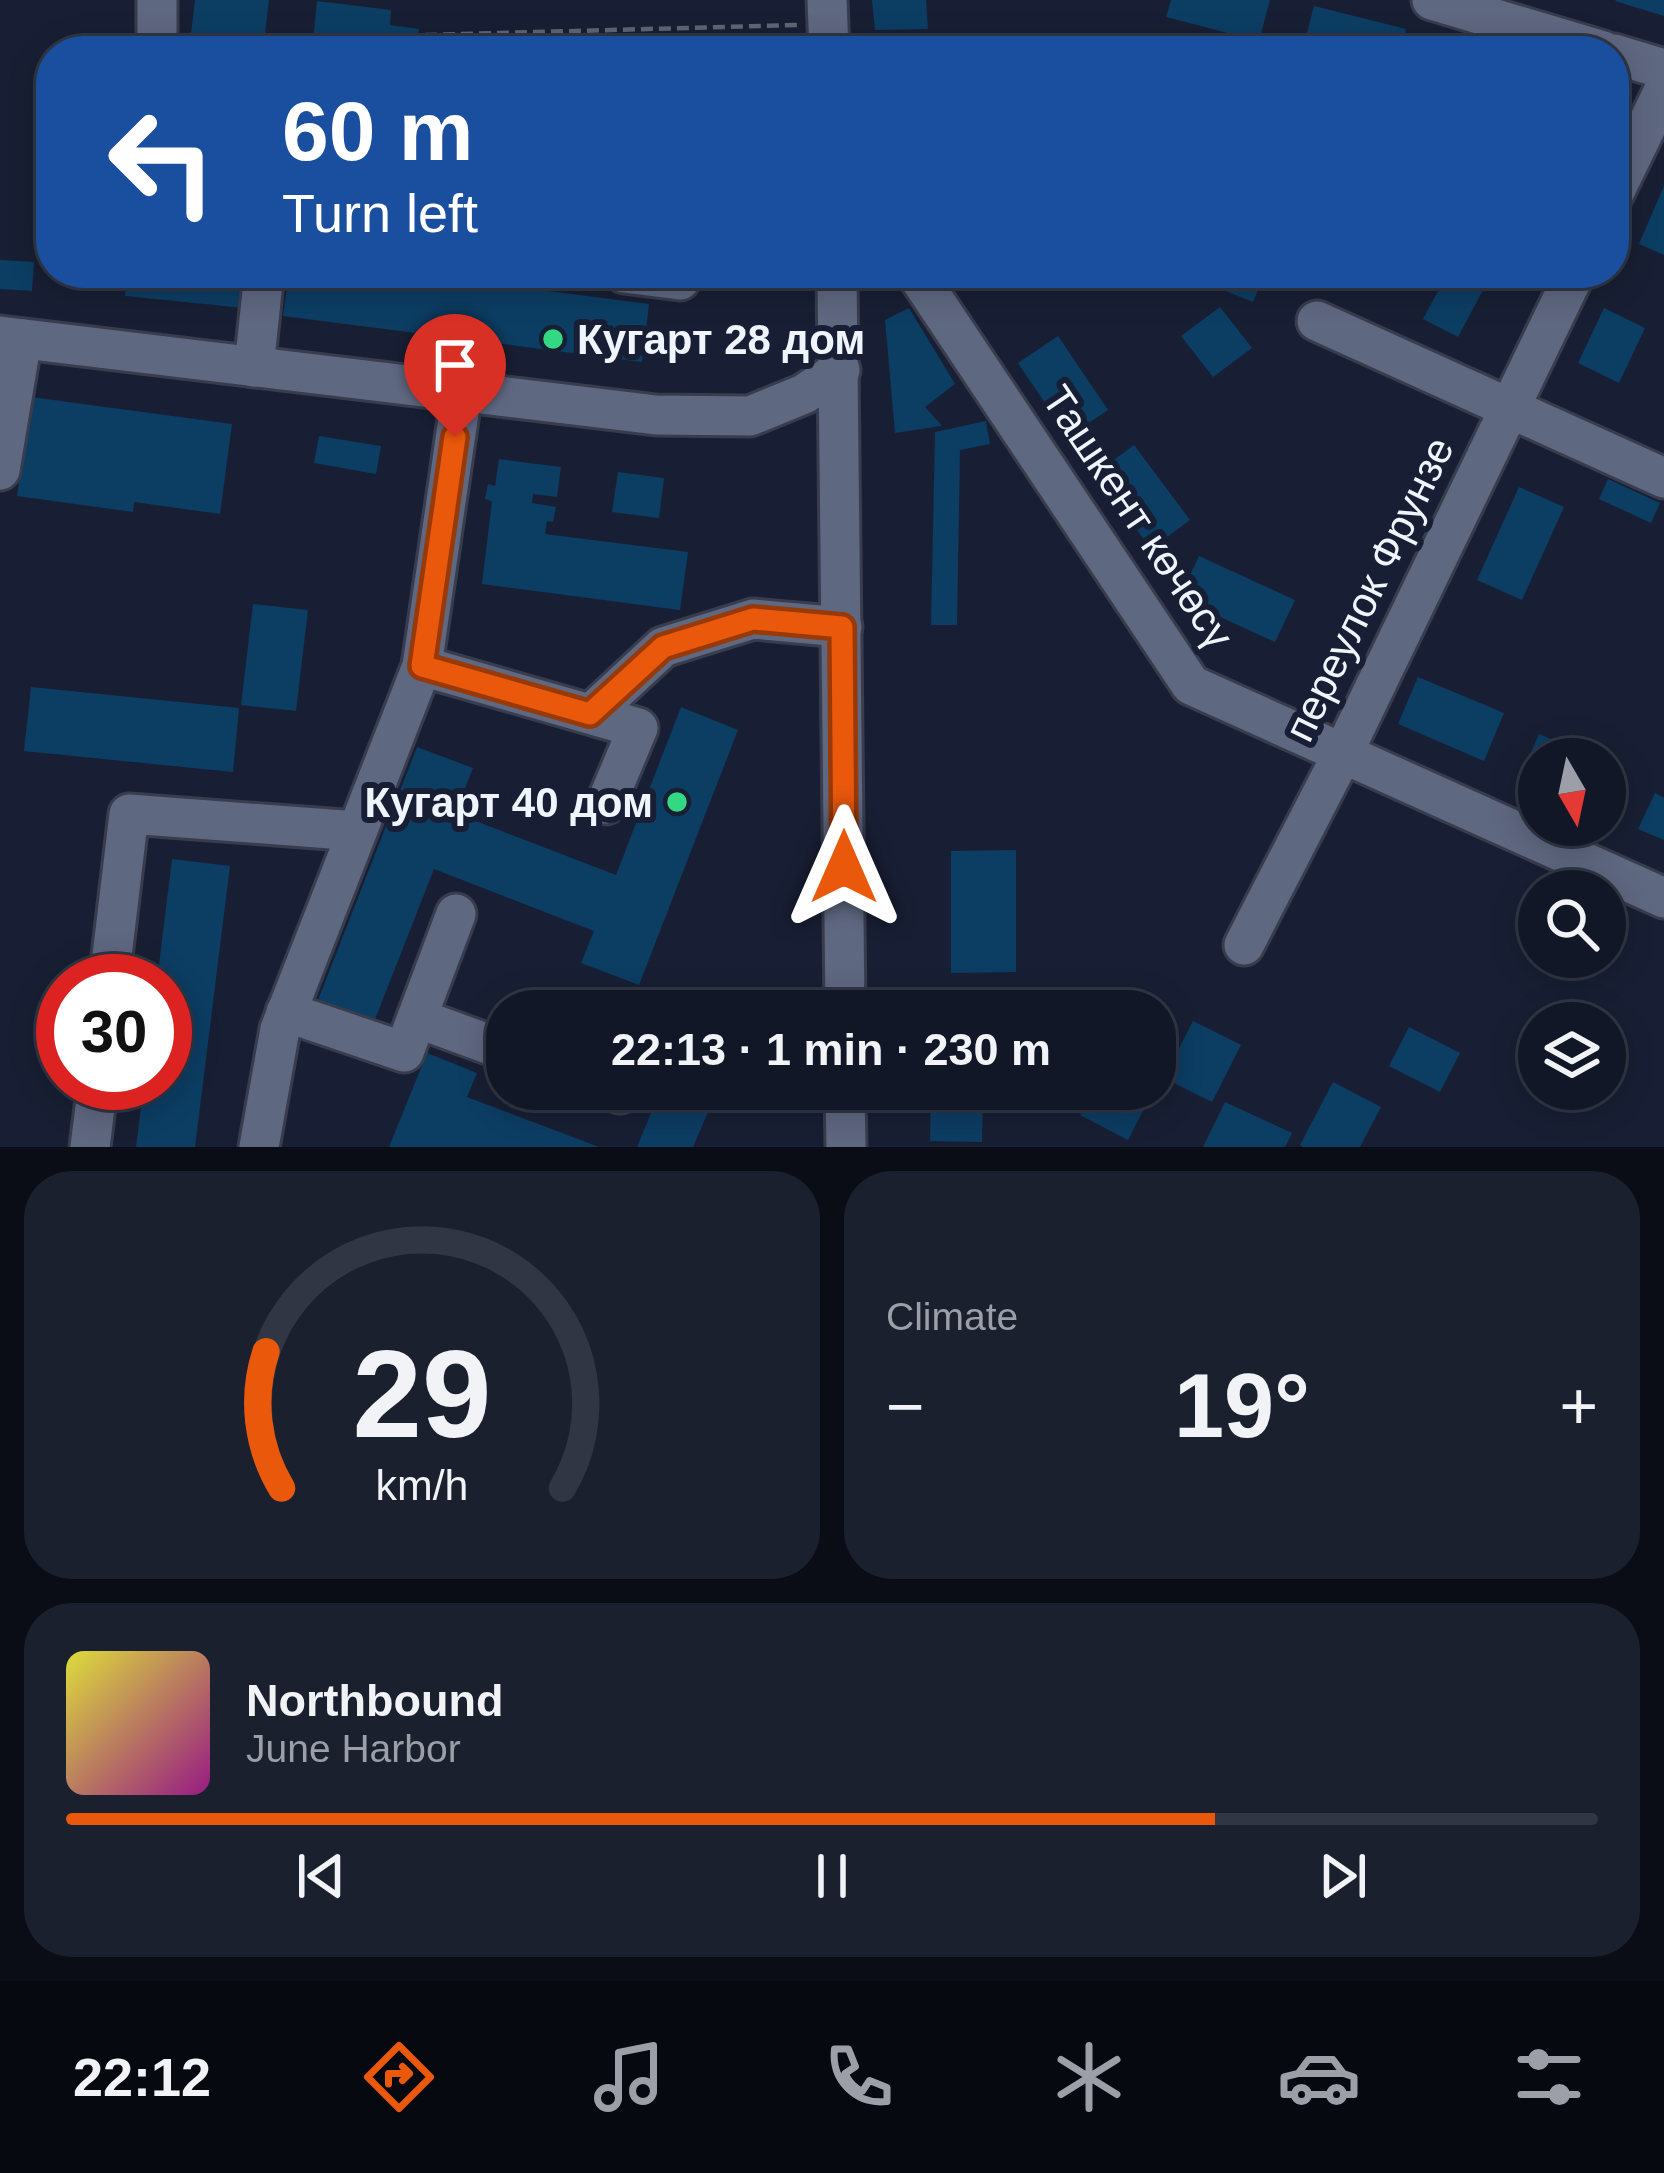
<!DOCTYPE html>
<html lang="en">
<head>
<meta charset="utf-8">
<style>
	:root { --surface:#121727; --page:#1b202f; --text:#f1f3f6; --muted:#9c9fa7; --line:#313644; --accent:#ea580c }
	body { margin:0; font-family:Helvetica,sans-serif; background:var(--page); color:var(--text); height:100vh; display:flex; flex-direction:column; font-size:45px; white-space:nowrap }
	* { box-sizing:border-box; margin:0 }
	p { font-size:39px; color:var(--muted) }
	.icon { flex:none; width:66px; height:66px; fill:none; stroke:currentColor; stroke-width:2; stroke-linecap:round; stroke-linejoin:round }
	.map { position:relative; height:1147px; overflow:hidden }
	.details { display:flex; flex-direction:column; gap:24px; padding:24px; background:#0a0d15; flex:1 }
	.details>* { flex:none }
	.banner { position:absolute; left:36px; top:36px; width:1593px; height:252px; border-radius:48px; box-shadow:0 6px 30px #0003,0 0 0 3px var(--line); background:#1a4fa0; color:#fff; overflow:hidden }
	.needle { width:78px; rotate:171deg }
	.buttons { position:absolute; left:1518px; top:738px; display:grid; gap:24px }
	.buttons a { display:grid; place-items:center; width:108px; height:108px; border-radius:50%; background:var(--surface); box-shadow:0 6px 30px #0003,0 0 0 3px var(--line); font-size:60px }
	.speed { position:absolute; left:36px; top:954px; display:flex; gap:24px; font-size:60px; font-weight:700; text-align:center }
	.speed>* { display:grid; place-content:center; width:156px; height:156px; border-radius:50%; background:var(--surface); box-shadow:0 6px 30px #0003,0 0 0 3px var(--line); line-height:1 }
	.speed .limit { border:18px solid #d22; background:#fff; color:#111 }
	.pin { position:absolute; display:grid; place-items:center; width:102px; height:102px; color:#fff; margin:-123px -51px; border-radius:50% 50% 50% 0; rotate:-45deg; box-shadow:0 0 12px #0007 }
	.pin .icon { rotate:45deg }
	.me { position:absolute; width:132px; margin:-66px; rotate:0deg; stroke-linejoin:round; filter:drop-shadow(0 0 9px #0008) }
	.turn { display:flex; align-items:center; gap:42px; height:252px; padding:0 48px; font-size:54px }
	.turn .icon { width:156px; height:156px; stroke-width:2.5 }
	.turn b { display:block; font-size:84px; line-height:102px }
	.big { font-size:90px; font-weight:600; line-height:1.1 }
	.details .widget { flex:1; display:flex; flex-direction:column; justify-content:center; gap:18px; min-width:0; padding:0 42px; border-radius:48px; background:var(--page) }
	.details .dial { align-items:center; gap:0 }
	.dial svg { height:312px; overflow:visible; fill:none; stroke:var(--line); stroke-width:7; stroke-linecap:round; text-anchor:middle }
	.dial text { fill:var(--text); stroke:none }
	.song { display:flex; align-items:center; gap:36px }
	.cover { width:144px; height:144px; border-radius:18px; background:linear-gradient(135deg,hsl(60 70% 55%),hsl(310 70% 35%)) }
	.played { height:12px; border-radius:6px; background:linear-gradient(90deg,var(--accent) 75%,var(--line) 75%) }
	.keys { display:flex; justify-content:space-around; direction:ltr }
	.heat { display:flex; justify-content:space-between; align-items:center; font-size:66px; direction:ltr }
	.details .tiles { flex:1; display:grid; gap:24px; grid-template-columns:1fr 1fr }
	.widget:last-child { grid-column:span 2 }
	.trip { position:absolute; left:486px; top:990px; width:690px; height:120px; border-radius:48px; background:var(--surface); box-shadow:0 6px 30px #0003,0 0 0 3px var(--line); font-weight:600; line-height:120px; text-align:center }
	.menu { display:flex; height:192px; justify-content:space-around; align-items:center; background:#070910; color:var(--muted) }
	.menu .icon { width:84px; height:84px }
	.menu .current { color:var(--accent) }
	.menu b { font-size:54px; color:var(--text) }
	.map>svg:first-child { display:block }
	.building { fill:#0c3d63 }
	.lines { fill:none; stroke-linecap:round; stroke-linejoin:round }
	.minor-casing { stroke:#383c4d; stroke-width:45 }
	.path { stroke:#5f6576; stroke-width:4.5; stroke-dasharray:12 6; stroke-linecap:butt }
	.minor { stroke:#5f6881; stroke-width:39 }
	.route-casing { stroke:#983908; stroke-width:30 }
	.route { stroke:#ea580c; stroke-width:21 }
	.poi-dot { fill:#32d882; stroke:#181f34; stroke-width:4.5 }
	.labels { text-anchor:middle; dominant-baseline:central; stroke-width:12; stroke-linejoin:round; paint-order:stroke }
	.poi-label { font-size:42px; font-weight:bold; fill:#f0f4fd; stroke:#181f34; text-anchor:start }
	.street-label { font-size:42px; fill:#f0f4fd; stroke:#181f34 }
</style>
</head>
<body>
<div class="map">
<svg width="1664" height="1147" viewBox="0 0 1664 1147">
	<rect width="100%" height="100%" fill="#181f34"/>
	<g class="building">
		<path d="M195 0H269L263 51H189Z"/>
		<path d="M872 0H926L928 29 875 30Z"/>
		<path d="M1171 0H1270L1259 41 1166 17Z"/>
		<path d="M1664 0V16L1615 1 1616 0Z"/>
		<path d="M317 1 391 10 390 25 419 29 417 51H312Z"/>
		<path d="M1314 6 1406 29 1400 51 1303 48Z"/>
		<path d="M1453 36 1498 50V51H1448Z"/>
		<path d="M1664 186V255L1639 244Z"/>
		<path d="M0 260 34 262 32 291 0 289Z"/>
		<path d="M127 273H248L244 308 125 296Z"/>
		<path d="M289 273H410L649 304 642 362 283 316Z"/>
		<path d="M1207 273H1265L1253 302 1203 282Z"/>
		<path d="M1432 273H1492L1458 337 1423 319 1444 280Z"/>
		<path d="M1220 307 1252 348 1213 377 1181 336Z"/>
		<path d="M909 308 955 384 925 407 942 426 895 433 885 320Z"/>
		<path d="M1604 308 1645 328 1619 383 1578 363Z"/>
		<path d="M1058 336 1108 410 1068 437 1018 363Z"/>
		<path d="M31 397 232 424 220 514 134 502 133 512 17 496Z"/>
		<path d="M986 421 990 444 960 450 957 625H931L935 432Z"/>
		<path d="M319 436 381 446 376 474 314 463Z"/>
		<path d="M1134 445 1190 520 1151 549 1095 474Z"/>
		<path d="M499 459 561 467 557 497 533 494 532 503 556 507 553 522 547 521 545 534 688 552 680 610 482 584 492 501 485 499 488 484 495 486Z"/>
		<path d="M618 472 664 478 659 518 612 512Z"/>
		<path d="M1608 479 1660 503 1651 523 1599 499Z"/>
		<path d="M1519 487 1564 507 1522 600 1477 580Z"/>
		<path d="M1199 556 1295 600 1275 642 1179 598Z"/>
		<path d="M253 604 308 610 296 711 241 705Z"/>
		<path d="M1418 677 1504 713 1484 761 1398 724Z"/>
		<path d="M31 687 239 708 233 772 24 751Z"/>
		<path d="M681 707 738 730 639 985 581 963 594 931 434 869 372 1027 316 1005 417 747 473 768 455 813 616 875Z"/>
		<path d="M1539 734 1597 759H1539V782L1521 775Z"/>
		<path d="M1655 793 1664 798V840L1638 829Z"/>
		<path d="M1016 850V972L951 973V851Z"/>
		<path d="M172 859 230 866 195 1147H136L144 1083H165V981H157Z"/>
		<path d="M1193 1021 1241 1045 1212 1102 1164 1078Z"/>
		<path d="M1409 1027 1460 1053 1440 1092 1389 1066Z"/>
		<path d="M427 1053 477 1073 467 1097 599 1147H389Z"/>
		<path d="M1333 1082 1381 1107 1360 1147H1303L1300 1145Z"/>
		<path d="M661 1089H718L693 1147H637Z"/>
		<path d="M931 1089H983L982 1142 930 1141Z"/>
		<path d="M1094 1089H1154L1128 1140 1080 1115Z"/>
		<path d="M1225 1102 1292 1133 1285 1147H1203Z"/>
	</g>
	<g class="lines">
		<g class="minor-casing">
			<g id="minor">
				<path d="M157 0V51"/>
				<path d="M827 0 829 51"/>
				<path d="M1432 0 1603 51"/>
				<path d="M1614 54 1664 69"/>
				<path d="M1614 193 1664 90"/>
				<path d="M624 273 680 280"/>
				<path d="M837 273 845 1011"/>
				<path d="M916 273 1191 685 1664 898"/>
				<path d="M1317 321 1664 478"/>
				<path d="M0 336 656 415 750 416 804 394 840 370"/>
				<path d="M254 367 264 273"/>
				<path d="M0 470 22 339"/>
				<path d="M422 666 638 728 606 804"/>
				<path d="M591 714 663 647 753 619 842 627"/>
				<path d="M1244 945 1344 751 1575 273"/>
				<path d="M109 981 129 814 357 831"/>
				<path d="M286 1012 404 1052 456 914"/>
				<path d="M417 1018 507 1051"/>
				<path d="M609 1089 620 1093"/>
				<path d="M845 1089 846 1147"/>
				<path d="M90 1147 98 1083"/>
				<path d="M259 1147 280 1029 422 666 462 392"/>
			</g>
		</g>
		<path class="path" d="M425 35 797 25"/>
		<use href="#minor" class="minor"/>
	</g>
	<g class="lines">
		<g class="route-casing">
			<path id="route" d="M455 437 422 666 590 714 663 647 753 619 842 627 844 867"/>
		</g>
		<use href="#route" class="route"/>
	</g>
	<g class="poi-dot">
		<circle cx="553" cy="339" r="12"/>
		<circle cx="677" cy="802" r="12"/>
	</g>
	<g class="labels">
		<g class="poi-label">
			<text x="577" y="339">Кугарт 28 дом</text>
			<text x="653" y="802" text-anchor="end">Кугарт 40 дом</text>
		</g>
		<g class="street-label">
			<text transform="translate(1138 517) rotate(56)">Ташкент көчөсү</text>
			<text transform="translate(1369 589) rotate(-64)">переулок Фрунзе</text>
		</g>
	</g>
</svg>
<div class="buttons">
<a><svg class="needle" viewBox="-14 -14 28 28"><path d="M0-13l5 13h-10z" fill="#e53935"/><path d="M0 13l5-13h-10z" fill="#9c9fa7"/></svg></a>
<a><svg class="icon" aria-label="search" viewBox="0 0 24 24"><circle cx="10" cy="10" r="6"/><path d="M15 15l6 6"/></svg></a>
<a><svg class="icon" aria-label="layers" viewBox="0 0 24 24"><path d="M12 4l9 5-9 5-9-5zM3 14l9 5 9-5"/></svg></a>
</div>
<div class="speed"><div class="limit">30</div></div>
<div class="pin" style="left:455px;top:437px;background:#d93025"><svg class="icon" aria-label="arrive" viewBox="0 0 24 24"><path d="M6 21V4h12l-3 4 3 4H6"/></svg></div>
<svg class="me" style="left:844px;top:867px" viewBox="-20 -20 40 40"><path d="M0-17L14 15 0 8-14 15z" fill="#ea580c" stroke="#fff" stroke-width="4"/></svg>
<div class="trip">22:13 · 1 min · 230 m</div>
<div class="banner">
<div class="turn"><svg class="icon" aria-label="left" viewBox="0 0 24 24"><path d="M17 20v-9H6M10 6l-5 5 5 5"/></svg><div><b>60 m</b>Turn left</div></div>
</div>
</div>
<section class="details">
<div class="tiles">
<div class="widget dial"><svg viewBox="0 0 100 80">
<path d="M14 69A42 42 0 1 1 86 69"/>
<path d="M14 69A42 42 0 0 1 10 34" stroke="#ea580c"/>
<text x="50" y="56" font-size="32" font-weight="700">29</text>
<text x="50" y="72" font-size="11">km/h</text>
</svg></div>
<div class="widget"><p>Climate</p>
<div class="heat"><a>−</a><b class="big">19°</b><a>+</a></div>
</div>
<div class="widget">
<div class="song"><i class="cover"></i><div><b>Northbound</b><p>June Harbor</p></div></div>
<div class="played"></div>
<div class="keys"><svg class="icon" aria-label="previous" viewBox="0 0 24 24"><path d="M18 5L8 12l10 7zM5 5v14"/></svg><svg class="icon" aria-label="pause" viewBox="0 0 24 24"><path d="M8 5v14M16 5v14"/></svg><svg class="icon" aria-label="next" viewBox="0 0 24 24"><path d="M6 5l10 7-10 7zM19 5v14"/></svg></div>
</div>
</div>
</section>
<nav class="menu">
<b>22:12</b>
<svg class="icon current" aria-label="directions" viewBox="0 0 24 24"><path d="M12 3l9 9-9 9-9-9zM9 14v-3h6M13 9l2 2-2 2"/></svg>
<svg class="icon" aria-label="music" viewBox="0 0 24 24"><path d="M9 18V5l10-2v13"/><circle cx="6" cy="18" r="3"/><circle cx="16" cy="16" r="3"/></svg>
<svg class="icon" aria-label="phone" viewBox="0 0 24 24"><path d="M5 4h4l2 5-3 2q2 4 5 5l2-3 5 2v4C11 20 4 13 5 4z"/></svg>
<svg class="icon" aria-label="climate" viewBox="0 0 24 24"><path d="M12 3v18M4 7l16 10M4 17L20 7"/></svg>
<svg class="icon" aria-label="car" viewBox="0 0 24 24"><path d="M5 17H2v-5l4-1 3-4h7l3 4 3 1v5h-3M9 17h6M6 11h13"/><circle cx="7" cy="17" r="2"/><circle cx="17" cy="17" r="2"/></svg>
<svg class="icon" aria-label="filters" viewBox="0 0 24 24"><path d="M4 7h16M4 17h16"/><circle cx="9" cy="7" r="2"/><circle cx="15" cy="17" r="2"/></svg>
</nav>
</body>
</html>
